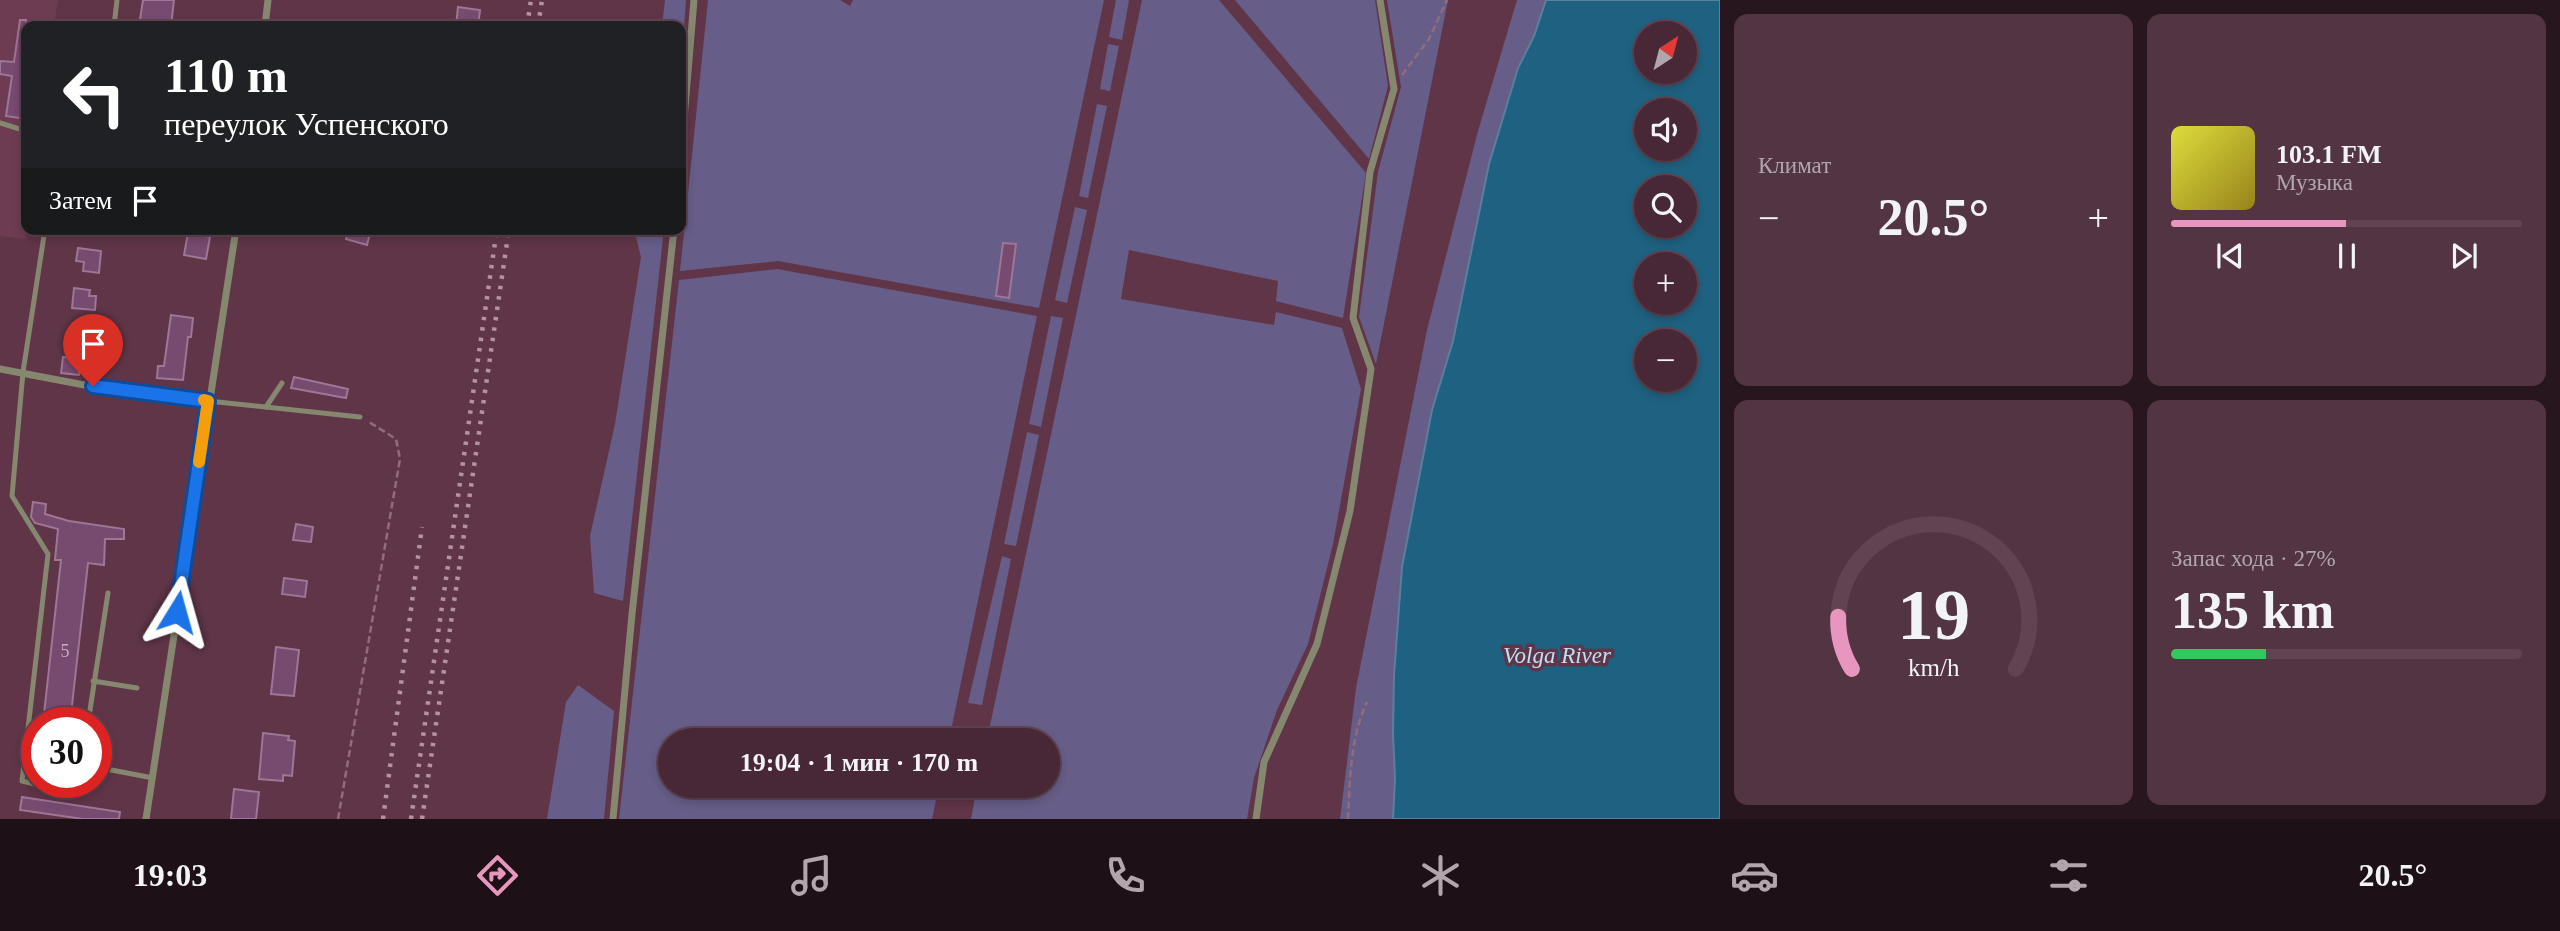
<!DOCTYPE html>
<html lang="ru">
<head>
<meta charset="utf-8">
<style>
	:root { --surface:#482836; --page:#523442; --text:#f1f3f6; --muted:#b1a6ad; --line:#604451; --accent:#e797bd }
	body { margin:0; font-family:"Times New Roman",serif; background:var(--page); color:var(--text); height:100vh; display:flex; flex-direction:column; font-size:26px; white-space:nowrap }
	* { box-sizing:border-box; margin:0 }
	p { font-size:23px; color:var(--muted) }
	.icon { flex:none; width:38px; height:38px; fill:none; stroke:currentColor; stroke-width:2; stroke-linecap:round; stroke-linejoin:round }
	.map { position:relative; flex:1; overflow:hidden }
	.drawer { display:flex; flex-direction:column; gap:14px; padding:14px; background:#28161e; width:840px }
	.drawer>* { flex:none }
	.top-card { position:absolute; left:21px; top:21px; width:665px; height:214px; border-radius:14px; box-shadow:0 4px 10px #0003,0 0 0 2px var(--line); background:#202124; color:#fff; overflow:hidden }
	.needle { width:46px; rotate:36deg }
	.fabs { position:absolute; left:1634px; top:21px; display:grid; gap:14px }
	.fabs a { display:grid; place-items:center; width:63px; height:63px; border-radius:50%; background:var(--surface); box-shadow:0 4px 10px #0003,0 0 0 2px var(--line); font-size:35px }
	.speed { position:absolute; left:21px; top:707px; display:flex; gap:14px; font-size:35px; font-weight:700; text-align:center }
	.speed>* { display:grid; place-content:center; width:91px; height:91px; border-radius:50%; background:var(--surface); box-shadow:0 4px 10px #0003,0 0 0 2px var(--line); line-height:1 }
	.speed .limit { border:10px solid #d22; background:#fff; color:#111 }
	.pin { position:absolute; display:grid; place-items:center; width:60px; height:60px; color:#fff; margin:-72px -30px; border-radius:50% 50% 50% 0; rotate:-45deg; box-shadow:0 0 7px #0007 }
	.pin .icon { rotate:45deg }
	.me { position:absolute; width:77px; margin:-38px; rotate:8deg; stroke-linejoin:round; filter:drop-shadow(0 0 5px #0008) }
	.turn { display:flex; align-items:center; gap:24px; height:147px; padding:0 28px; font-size:32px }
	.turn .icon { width:91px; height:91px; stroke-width:2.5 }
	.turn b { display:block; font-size:49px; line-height:60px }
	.then { display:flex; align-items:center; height:66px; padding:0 28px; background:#0003; gap:14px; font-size:26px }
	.big { font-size:52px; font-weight:800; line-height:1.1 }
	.drawer .card { flex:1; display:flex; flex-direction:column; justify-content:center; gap:10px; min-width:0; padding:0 24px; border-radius:14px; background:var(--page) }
	.drawer .dial { align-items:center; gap:0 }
	.dial svg { height:182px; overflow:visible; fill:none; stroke:var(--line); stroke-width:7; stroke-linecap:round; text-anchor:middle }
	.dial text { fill:var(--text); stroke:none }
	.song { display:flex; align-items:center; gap:21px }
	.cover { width:84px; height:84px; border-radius:10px; background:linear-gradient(135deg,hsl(60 70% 55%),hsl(50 70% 35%)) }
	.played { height:7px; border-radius:4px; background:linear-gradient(90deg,var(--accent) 50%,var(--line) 50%) }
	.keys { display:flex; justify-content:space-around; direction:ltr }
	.heat { display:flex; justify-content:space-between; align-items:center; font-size:38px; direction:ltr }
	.charge { height:10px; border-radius:5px; background:linear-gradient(90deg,#34c759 27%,var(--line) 0) }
	.drawer .tiles { flex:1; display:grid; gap:14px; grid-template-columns:repeat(2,1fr) }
	.trip { position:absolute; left:658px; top:728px; width:402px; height:70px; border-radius:35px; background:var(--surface); box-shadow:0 4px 10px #0003,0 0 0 2px var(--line); font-weight:800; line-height:70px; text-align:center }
	.menu { display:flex; height:112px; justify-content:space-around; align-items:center; background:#1d1016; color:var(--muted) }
	.menu .icon { width:49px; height:49px }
	.menu .selected { color:var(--accent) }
	.menu b { font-size:32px; color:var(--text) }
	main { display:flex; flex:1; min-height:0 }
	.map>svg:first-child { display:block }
	.built { fill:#6e3c52 }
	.green { fill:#665d88 }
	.water { fill:#1f6180; stroke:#5b819a; stroke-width:2; fill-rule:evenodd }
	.building { fill:#774a70; stroke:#9e7696; stroke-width:2 }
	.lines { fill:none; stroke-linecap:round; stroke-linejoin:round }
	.path { stroke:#916c7c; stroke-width:2.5; stroke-dasharray:7 3.5; stroke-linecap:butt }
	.service { stroke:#85886f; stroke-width:5 }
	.minor { stroke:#85886f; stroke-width:7 }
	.rail { stroke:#b493a0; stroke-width:4.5; stroke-dasharray:3.5 7; stroke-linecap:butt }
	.route-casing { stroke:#114b97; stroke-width:18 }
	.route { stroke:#1a73e8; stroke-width:12 }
	.slow { stroke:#f59e0b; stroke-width:12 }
	.labels { text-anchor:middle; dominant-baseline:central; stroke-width:7; stroke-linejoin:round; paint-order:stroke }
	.number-label { font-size:18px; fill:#cbacbc }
	.water-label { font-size:23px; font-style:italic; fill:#bee0f3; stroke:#603548 }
</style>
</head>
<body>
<main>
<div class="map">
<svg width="1720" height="819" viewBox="0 0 1720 819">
	<rect width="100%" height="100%" fill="#603548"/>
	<path class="built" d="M0 0H58L54 26H26V239L0 236Z"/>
	<g class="green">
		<path d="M665 0H686L681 67V26H662Z"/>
		<path d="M708 0H840L850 6 853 0H1104L1039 308 778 261 680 271Z"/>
		<path d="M1116 0H1129L1122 40 1109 37Z"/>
		<path d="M1142 0H1219L1366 173 1343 318 1276 301 1278 281 1129 250 1121 299 1274 325 1276 312 1342 328 1361 389 1333 544 1308 644 1277 710 1254 778 1247 819H971L977 786H1048V740H987Z"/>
		<path d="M1235 0H1375L1388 86 1369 159Z"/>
		<path d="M1387 0H1448L1376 364 1359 317 1378 172 1401 87Z"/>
		<path d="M1517 0H1546L1534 36 1518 68 1489 164 1453 341 1432 410 1402 567 1394 675 1393 734 1395 779 1393 819H1340L1356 688 1427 330 1478 131Z"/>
		<path d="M1108 44 1119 46 1110 91 1100 89Z"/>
		<path d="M1097 104 1107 106 1088 198 1079 196Z"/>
		<path d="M1075 207 1087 210 1067 303 1055 300Z"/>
		<path d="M634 229H664L623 601 594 593 590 536 615 424 641 257Z"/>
		<path d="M777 269 1037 316 949 740H670V786H939L932 819H619L679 280Z"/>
		<path d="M1051 316 1063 318 1041 427 1029 424Z"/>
		<path d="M1027 432 1039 435 1016 546 1004 544Z"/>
		<path d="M1002 556 1011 559 982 705 968 703Z"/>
		<path d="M578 685 614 711 604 819H547L566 702Z"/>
	</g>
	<path class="water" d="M1546 0H1720V819H1393L1395 779 1393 734 1394 675 1402 567 1432 410 1453 341 1489 164 1518 68 1534 36ZM1647 33H1685V72H1647ZM1647 110H1685V149H1647ZM1647 187H1685V226H1647ZM1647 264H1685V303H1647ZM1647 341H1685V380H1647Z"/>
	<g class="building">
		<path d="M143 0H174L171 26H139Z"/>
		<path d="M458 7 480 10 478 26H456Z"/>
		<path d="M20 20H26V119L6 116 12 76 0 74V61L14 62Z"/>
		<path d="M348 229H371L367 245 346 239Z"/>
		<path d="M188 233 210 237 206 259 184 255Z"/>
		<path d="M1003 243 1016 244 1009 298 996 296Z"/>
		<path d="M78 248 101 251 99 273 83 271 84 262 76 261Z"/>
		<path d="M74 288 90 290 89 296H96L95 310 72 308Z"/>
		<path d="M171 315 193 318 191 337H188L183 380 157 378 158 366H164Z"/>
		<path d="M63 357 81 359 79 375 61 373Z"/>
		<path d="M294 377 348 389 346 398 291 388Z"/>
		<path d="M33 502 46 504 45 514 69 521 124 529V539H105L104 565 88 563 70 723H43L61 560H55L58 529 35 523 31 517Z"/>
		<path d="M296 524 313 527 311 542 293 540Z"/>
		<path d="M284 578 307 581 305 597 282 594Z"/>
		<path d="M276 647 299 650 294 696 271 694Z"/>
		<path d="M263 733 289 736 288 740 295 741 292 776 283 775V781L259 779Z"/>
		<path d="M234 789 259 792 256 819H231Z"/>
		<path d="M22 797 120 812 119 819H83L20 810Z"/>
	</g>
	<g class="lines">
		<g class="path">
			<path d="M1402 75 1429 39 1447 0"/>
			<path d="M338 819 400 459 396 439 369 422"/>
			<path d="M1348 819C1350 780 1350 738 1367 702"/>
		</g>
		<g class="service">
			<path d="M69 26V25"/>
			<path d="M114 26 117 0"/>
			<path d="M0 123 26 131"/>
			<path d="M45 229 23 372 12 496 48 554 22 781 69 792 80 782"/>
			<path d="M208 401 360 417"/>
			<path d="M266 407 282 383"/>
			<path d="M93 681 137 688"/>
			<path d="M88 723 108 593"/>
			<path d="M96 767 153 778"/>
		</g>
		<g class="minor">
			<path d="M265 26 268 0"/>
			<path d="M681 155 694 0"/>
			<path d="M0 369 116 391 208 401"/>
			<path d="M146 819 236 229"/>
			<path d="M613 819 632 614 674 229"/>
			<path d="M1256 819 1264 762 1317 644 1350 511 1371 369 1353 318 1370 172 1394 89 1380 0"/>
		</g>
		<g class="rail">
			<path d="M527 26 531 0"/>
			<path d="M538 26 542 0"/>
			<path d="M383 819 422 527"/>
			<path d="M411 819 497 229"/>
			<path d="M422 819 509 229"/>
		</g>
	</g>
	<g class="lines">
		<g class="route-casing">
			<path id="route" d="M93 386 208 401 177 612"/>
		</g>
		<use href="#route" class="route"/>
		<path class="slow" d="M199 462 208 401 204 400"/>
	</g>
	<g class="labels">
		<g class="number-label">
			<text x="65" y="651">5</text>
		</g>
		<g class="water-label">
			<text x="1557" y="655">Volga River</text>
		</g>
	</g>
</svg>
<div class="fabs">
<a><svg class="needle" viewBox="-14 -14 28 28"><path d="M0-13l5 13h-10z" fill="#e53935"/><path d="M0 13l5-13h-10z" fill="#b1a6ad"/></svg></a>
<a><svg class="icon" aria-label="sound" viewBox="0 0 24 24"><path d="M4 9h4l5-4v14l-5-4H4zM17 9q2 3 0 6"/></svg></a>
<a><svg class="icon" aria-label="search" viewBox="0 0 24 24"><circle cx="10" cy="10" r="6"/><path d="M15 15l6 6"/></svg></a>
<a>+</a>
<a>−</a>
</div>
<div class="speed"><div class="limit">30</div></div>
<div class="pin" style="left:93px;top:386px;background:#d93025"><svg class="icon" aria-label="arrive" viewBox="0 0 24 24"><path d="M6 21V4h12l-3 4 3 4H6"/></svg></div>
<svg class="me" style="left:177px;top:612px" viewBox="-20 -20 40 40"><path d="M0-17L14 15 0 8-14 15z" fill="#1a73e8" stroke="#fff" stroke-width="4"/></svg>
<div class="trip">19:04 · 1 мин · 170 m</div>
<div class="top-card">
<div class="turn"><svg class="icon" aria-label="left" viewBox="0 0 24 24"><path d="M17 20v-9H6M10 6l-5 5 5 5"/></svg><div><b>110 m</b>переулок Успенского</div></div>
<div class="then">Затем<svg class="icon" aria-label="arrive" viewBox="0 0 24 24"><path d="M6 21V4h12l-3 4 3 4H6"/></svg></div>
</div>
</div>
<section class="drawer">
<div class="tiles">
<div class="card"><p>Климат</p>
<div class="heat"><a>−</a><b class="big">20.5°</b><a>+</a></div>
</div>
<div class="card">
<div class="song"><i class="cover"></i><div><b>103.1 FM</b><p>Музыка</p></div></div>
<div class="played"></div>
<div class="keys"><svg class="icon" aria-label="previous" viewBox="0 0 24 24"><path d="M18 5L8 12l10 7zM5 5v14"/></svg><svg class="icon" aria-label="pause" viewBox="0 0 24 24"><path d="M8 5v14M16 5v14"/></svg><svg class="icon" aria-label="next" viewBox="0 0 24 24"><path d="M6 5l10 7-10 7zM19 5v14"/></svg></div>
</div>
<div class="card dial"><svg viewBox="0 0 100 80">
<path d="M14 69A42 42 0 1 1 86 69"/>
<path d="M14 69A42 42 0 0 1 8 46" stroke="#e797bd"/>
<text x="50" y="56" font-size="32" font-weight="700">19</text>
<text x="50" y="72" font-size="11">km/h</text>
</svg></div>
<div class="card"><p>Запас хода · 27%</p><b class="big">135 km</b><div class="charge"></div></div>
</div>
</section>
</main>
<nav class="menu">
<b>19:03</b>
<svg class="icon selected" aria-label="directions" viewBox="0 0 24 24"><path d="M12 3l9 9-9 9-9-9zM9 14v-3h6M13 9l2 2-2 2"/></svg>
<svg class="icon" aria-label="music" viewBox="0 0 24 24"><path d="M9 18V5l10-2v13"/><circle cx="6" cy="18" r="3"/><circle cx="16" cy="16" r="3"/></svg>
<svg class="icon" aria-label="phone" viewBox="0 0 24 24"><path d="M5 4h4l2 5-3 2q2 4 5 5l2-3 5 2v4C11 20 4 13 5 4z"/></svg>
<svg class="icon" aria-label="climate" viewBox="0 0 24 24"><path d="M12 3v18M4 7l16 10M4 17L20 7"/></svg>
<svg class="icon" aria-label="car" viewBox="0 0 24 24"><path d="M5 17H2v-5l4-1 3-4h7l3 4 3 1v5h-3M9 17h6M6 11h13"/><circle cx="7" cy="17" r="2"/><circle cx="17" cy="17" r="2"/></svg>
<svg class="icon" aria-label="filters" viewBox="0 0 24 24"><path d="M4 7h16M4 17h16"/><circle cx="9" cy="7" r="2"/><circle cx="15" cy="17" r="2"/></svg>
<b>20.5°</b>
</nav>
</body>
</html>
